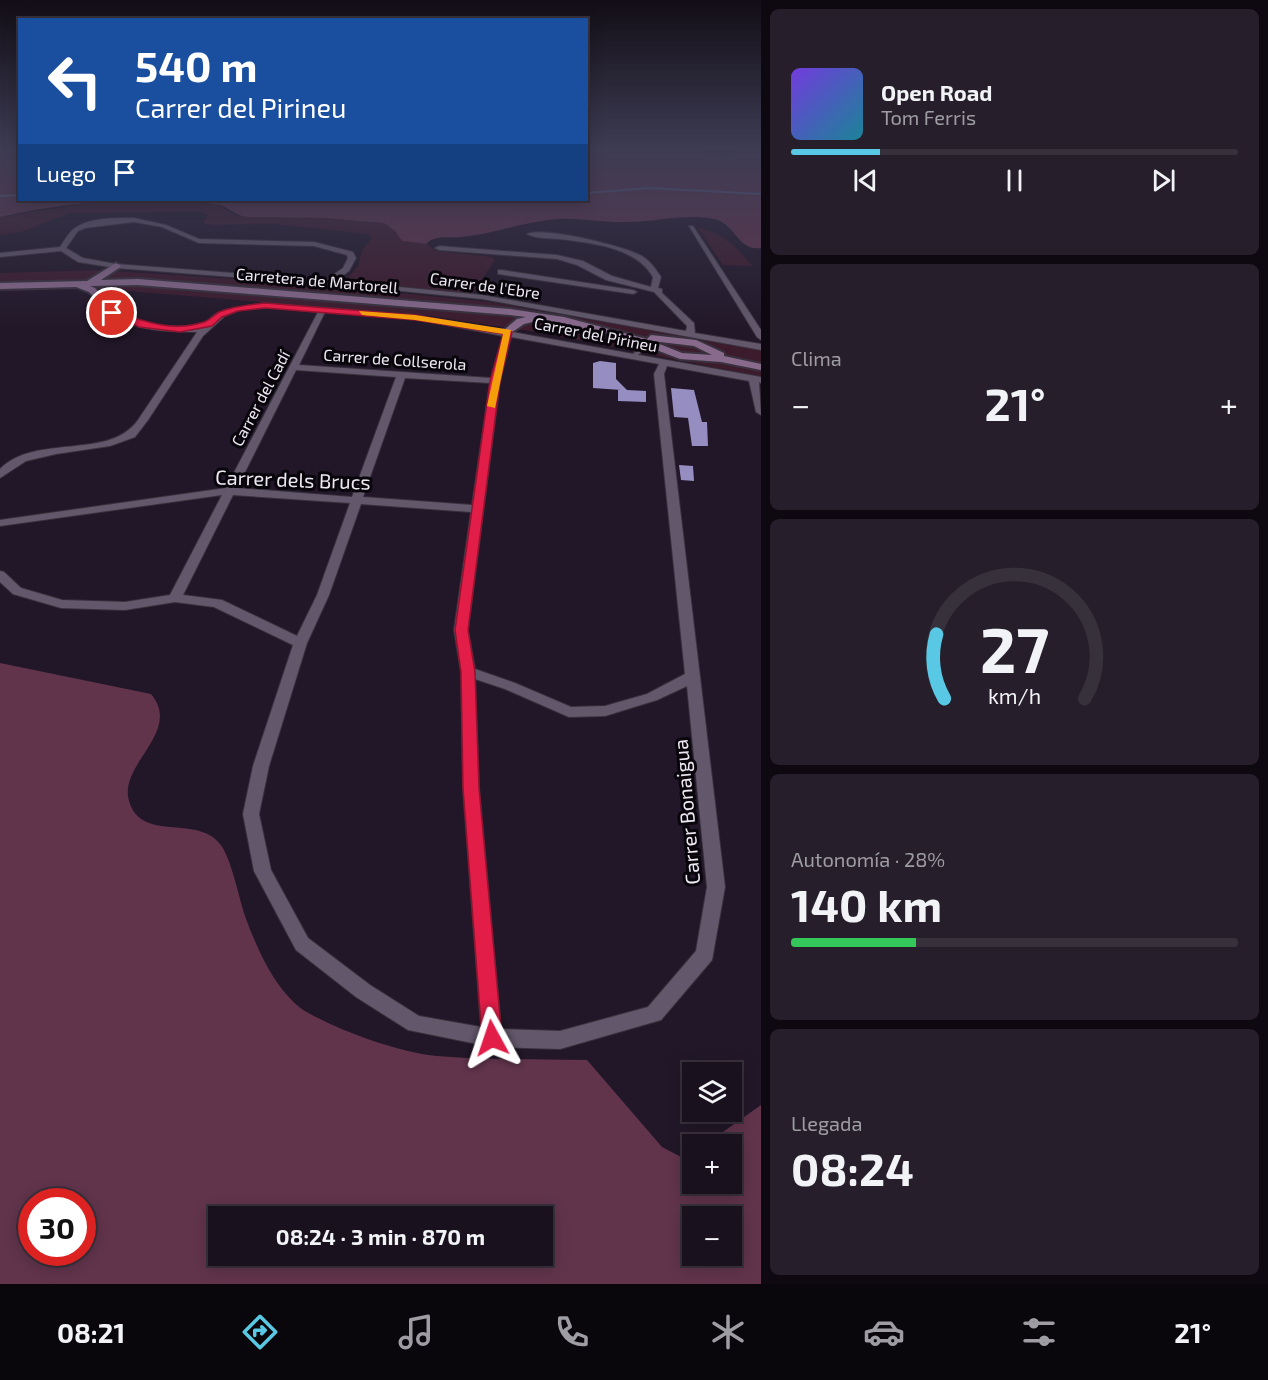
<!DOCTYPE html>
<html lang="es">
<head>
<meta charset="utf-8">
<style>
	:root { --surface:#19111e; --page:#261f2b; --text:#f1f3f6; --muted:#9f9da4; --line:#37313c; --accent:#59c8e4 }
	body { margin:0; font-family:"Exo 2",sans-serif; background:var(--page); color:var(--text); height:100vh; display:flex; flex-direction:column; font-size:22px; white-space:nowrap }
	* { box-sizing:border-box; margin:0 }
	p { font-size:20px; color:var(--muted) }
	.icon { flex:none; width:33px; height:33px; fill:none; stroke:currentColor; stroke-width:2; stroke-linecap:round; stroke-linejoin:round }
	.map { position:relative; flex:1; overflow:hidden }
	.drawer { display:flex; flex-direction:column; gap:9px; padding:9px; background:#0e0910; width:507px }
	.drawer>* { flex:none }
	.guide { position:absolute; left:18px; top:18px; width:570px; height:183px; border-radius:0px; box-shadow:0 3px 15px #0003,0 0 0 2px var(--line); background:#1a4fa0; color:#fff; overflow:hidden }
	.fabs { position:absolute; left:682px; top:1062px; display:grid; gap:12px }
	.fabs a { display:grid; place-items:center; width:60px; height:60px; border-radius:0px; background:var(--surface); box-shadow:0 3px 15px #0003,0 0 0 2px var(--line); font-size:30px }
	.speed { position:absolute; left:18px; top:1188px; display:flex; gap:12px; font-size:30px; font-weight:700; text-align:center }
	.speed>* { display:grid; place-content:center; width:78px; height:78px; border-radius:50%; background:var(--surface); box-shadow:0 3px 15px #0003,0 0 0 2px var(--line); line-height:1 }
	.speed .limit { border:9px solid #d22; background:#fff; color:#111 }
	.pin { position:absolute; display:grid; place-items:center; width:51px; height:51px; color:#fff; margin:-26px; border:3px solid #fff; border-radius:50%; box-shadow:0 2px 6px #0007 }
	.me { position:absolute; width:66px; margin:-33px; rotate:355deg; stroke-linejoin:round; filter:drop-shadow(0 0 4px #0008) }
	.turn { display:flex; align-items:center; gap:21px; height:126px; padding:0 18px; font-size:27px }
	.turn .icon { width:78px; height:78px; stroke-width:2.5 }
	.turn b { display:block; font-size:42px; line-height:51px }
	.then { display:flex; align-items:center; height:57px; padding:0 18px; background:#0003; gap:12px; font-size:22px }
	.big { font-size:45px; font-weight:700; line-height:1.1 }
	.drawer .widget { flex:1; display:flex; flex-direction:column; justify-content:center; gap:9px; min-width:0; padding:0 21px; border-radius:9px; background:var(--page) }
	.drawer .dial { align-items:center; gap:0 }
	.dial svg { height:156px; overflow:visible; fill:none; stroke:var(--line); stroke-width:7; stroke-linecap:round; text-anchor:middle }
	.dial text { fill:var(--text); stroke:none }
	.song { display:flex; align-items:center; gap:18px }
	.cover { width:72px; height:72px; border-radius:9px; background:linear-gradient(135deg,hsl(260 70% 55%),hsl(190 70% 35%)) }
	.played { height:6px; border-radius:3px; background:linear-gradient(90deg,var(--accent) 20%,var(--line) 20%) }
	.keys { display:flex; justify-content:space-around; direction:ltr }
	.heat { display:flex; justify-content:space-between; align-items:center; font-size:33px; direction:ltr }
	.charge { height:9px; border-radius:4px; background:linear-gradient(90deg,#34c759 28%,var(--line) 0) }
	.trip { position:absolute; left:208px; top:1206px; width:345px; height:60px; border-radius:0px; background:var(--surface); box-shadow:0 3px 15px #0003,0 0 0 2px var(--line); font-weight:700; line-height:60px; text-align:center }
	.menu { display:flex; height:96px; justify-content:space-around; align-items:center; background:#0a070c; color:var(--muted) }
	.menu .icon { width:42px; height:42px }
	.menu .selected { color:var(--accent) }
	.menu b { font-size:27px; color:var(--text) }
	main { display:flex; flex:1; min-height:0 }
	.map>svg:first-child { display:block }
	.green { fill:#3c1b2d }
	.forest { fill:#61344c; fill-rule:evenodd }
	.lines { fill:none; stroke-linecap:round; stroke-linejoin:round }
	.stream { stroke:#586491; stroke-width:2 }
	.building { fill:#968ec0 }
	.pedestrian-casing { stroke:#38313d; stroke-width:3 }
	.minor-casing { stroke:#38313d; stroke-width:2 }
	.secondary-casing { stroke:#38313d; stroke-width:4 }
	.pedestrian { fill:#63586b; fill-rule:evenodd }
	.minor { fill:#63586b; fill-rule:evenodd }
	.secondary { fill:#886a8c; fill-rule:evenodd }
	.route { fill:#e11d48; stroke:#92132f; stroke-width:1.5 }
	.slow { fill:#f59e0b }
	.labels { text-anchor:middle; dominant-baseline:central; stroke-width:6; stroke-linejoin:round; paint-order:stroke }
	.far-street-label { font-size:16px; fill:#eee8f3; stroke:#08050b }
	.street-label { font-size:20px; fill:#eee8f3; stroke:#08050b }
</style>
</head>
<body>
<main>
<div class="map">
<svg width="761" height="1284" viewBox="0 0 761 1284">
	<rect width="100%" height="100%" fill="#211728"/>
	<g class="green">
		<path d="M97 202 217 204 235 215 247 217 324 218 384 223 395 231 402 241 426 244 437 251 492 257 495 260 471 295 346 280 358 266 362 250 372 238 368 234 274 224 212 225 203 223 208 215 203 212 69 213 21 232 0 235V217Z"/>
		<path d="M698 228C722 232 737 247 752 266L723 265Z"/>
		<path d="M98 270 308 284 489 302 761 350V377L548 334 431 316 129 291 84 288 0 291V273Z"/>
	</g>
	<g class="forest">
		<path d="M0 150H19L20 200H586L587 150H697L720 156 735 154 739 150H761V248C737 251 736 224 714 219 685 213 656 222 627 222 605 223 582 218 559 219 525 221 494 234 461 237 449 238 434 235 426 244L402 241 395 231 384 223 324 218 248 217C234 216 227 205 215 204 144 196 69 201 0 217Z"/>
		<path d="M0 663 151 694C183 732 118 764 129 801 141 843 197 814 220 844 231 857 239 898 245 916 251 933 259 951 267 966 275 981 290 1002 305 1011 337 1030 400 1053 437 1056 487 1060 537 1059 587 1060L662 1147 685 1159 693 1154V1184H732V1144H706L761 1105V1284H0ZM32 1202H82V1252H32ZM219 1216H543V1256H219ZM693 1216H732V1256H693Z"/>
	</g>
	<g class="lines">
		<g class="stream">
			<path d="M586 193 650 188 761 194"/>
			<path d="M0 196 20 195"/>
		</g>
	</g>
	<g class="building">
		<path d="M600 361 616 363V379L627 390 646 391V402L618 401V390H621L593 388V363Z"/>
		<path d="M671 388 694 390 702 422H707L708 446H692L688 418 674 417Z"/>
		<path d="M679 465 693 466 694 481 681 480Z"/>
	</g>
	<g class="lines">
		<g class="pedestrian-casing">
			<path id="pedestrian" d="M645 343 648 345 636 357H632V355Z"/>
		</g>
		<g class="minor-casing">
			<g id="minor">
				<path d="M134 218 166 225 199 239 314 242 353 252 356 258 349 271 336 281 482 295 686 331 687 326 654 292 606 280 577 265 557 259 439 250 435 248 439 246 557 255 583 261 612 276 651 287 653 277C636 247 591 243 559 239 549 238 535 239 527 234 542 226 625 246 642 256 651 262 655 268 661 277L658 288 662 289V293L694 323 695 333 761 344V350L482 299 351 286 116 268 78 262 61 251 0 257V253L60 247C64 241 69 232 75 228 90 217 117 218 134 218ZM134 222 162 227 199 243 314 246 347 255 348 258 343 268 326 280 116 264 83 258 66 248 78 231 85 228Z"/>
				<path d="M689 226H693L761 330V340L757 337Z"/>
				<path d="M501 270 633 290 637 292 633 294 498 274V270Z"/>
				<path d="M95 296H101C129 328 162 327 202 326L214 315 225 310 265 303 415 315 505 331 508 329 512 332 761 377V383L759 382 761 415 756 412 749 381 667 366 664 374 725 887 712 960 661 1020 560 1049 492 1047 408 1030 356 997 296 950 254 871 243 814 253 766 293 645 214 607 175 602 125 610 61 608 13 594 0 582V571L4 572 21 588 62 600 125 602 170 595 222 495 0 526V520L226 488 318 312 265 307 240 310 225 316 203 336 148 420 135 437 110 446 56 454 26 461 0 478V469C36 433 109 461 138 420L197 332C159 332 120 331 94 298ZM325 312 415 319 503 336 491 378 299 365ZM511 337 659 364 654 374 685 674 647 694 605 706 571 707 515 683 475 669 468 630 500 381ZM296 370 396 377 352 497 237 488ZM405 378 490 383 472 505 363 497ZM233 495 350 503 317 595 297 636 222 600 183 595ZM361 504 471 512 454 630 461 672 463 788 481 1027 419 1016 370 985 308 938 271 870 259 814 269 766 307 643 329 595ZM475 679 505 689 569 717 605 716 657 700 687 686 707 887 696 951 648 1007 560 1031 501 1029 479 788Z"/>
			</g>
		</g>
		<g class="secondary-casing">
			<path id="secondary" d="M116 263 121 266 119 268 101 280 138 279 510 309 564 317 647 339 651 335 696 340 724 353V356L761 364V370L721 362 680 359 625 338 541 320 524 324 508 335 503 332 504 330 517 319 526 317 510 315 138 285 90 286 95 288 103 298 98 301 89 292 76 287 0 289V283L87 281ZM652 341 694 346 712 355 682 353Z"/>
		</g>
		<use href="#pedestrian" class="pedestrian"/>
		<use href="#minor" class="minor"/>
		<use href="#secondary" class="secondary"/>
	</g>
	<linearGradient id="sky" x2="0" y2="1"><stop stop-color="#120d16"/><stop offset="0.45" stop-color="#3d3c53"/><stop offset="1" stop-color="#3d3c53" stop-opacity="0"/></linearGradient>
	<rect width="761" height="330" fill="url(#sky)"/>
	<path class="route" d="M265 303 415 315 512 332 500 381 468 630 475 672 479 788 502 1038 499 1045 492 1048 485 1045 482 1038 463 788 461 672 455 630 490 381 503 334 415 320 265 308 238 311 222 317 212 326 180 332 139 327 108 313 112 311C143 320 170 333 204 322 210 320 214 315 219 312 234 306 249 305 265 303Z"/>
	<path class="slow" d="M359 311 415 315 511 330 495 408 487 406 503 334 415 320 362 315Z"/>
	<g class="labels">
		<g class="far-street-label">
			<text transform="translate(317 280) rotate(5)">Carretera de Martorell</text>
			<text transform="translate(485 285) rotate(8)">Carrer de l'Ebre</text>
			<text transform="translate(596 334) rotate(11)">Carrer del Pirineu</text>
			<text transform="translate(395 359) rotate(4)">Carrer de Collserola</text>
			<text transform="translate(260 398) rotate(-62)">Carrer del Cadí</text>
		</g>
		<g class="street-label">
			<text transform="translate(293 479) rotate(2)">Carrer dels Brucs</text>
			<text transform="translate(686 812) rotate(-95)">Carrer Bonaigua</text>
		</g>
	</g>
</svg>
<div class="fabs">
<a><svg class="icon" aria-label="layers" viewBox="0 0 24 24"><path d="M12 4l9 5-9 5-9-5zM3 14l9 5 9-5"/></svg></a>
<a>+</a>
<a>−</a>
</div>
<div class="speed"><div class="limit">30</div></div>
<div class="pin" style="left:112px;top:313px;background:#d93025"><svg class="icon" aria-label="arrive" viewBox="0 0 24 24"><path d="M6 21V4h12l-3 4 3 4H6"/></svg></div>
<svg class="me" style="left:492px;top:1038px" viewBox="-20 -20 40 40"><path d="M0-17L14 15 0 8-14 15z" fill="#e11d48" stroke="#fff" stroke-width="4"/></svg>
<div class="trip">08:24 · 3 min · 870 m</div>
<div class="guide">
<div class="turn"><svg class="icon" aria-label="left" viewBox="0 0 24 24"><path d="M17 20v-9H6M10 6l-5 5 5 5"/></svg><div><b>540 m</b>Carrer del Pirineu</div></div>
<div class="then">Luego<svg class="icon" aria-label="arrive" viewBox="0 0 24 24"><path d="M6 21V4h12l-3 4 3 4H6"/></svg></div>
</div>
</div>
<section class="drawer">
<div class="widget">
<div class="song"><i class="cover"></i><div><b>Open Road</b><p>Tom Ferris</p></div></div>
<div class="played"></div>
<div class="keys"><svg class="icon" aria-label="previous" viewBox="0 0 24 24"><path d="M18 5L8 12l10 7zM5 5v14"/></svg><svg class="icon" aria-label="pause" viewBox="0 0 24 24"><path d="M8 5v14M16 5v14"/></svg><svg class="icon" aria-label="next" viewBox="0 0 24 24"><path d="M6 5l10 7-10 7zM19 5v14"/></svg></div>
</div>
<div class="widget"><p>Clima</p>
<div class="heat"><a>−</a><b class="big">21°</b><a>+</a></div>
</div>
<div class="widget dial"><svg viewBox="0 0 100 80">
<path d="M14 69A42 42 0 1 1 86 69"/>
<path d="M14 69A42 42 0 0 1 10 36" stroke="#59c8e4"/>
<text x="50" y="56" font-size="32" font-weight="700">27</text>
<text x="50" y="72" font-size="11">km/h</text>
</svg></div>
<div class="widget"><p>Autonomía · 28%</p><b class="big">140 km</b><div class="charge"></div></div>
<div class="widget"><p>Llegada</p><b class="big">08:24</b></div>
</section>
</main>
<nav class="menu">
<b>08:21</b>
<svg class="icon selected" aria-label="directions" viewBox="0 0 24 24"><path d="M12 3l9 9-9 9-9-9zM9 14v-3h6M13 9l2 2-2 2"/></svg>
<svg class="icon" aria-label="music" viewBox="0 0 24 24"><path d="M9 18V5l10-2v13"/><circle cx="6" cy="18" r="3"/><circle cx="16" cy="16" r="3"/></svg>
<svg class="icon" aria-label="phone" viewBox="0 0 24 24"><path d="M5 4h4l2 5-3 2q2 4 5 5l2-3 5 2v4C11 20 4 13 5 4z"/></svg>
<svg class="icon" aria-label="climate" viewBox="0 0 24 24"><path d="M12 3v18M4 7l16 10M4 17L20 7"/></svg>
<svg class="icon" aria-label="car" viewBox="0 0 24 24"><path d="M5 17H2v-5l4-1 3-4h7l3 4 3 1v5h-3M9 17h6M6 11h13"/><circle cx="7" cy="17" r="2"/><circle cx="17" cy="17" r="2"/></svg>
<svg class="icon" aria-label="filters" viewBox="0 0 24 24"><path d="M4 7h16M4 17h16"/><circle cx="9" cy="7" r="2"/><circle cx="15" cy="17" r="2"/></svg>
<b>21°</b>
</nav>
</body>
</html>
